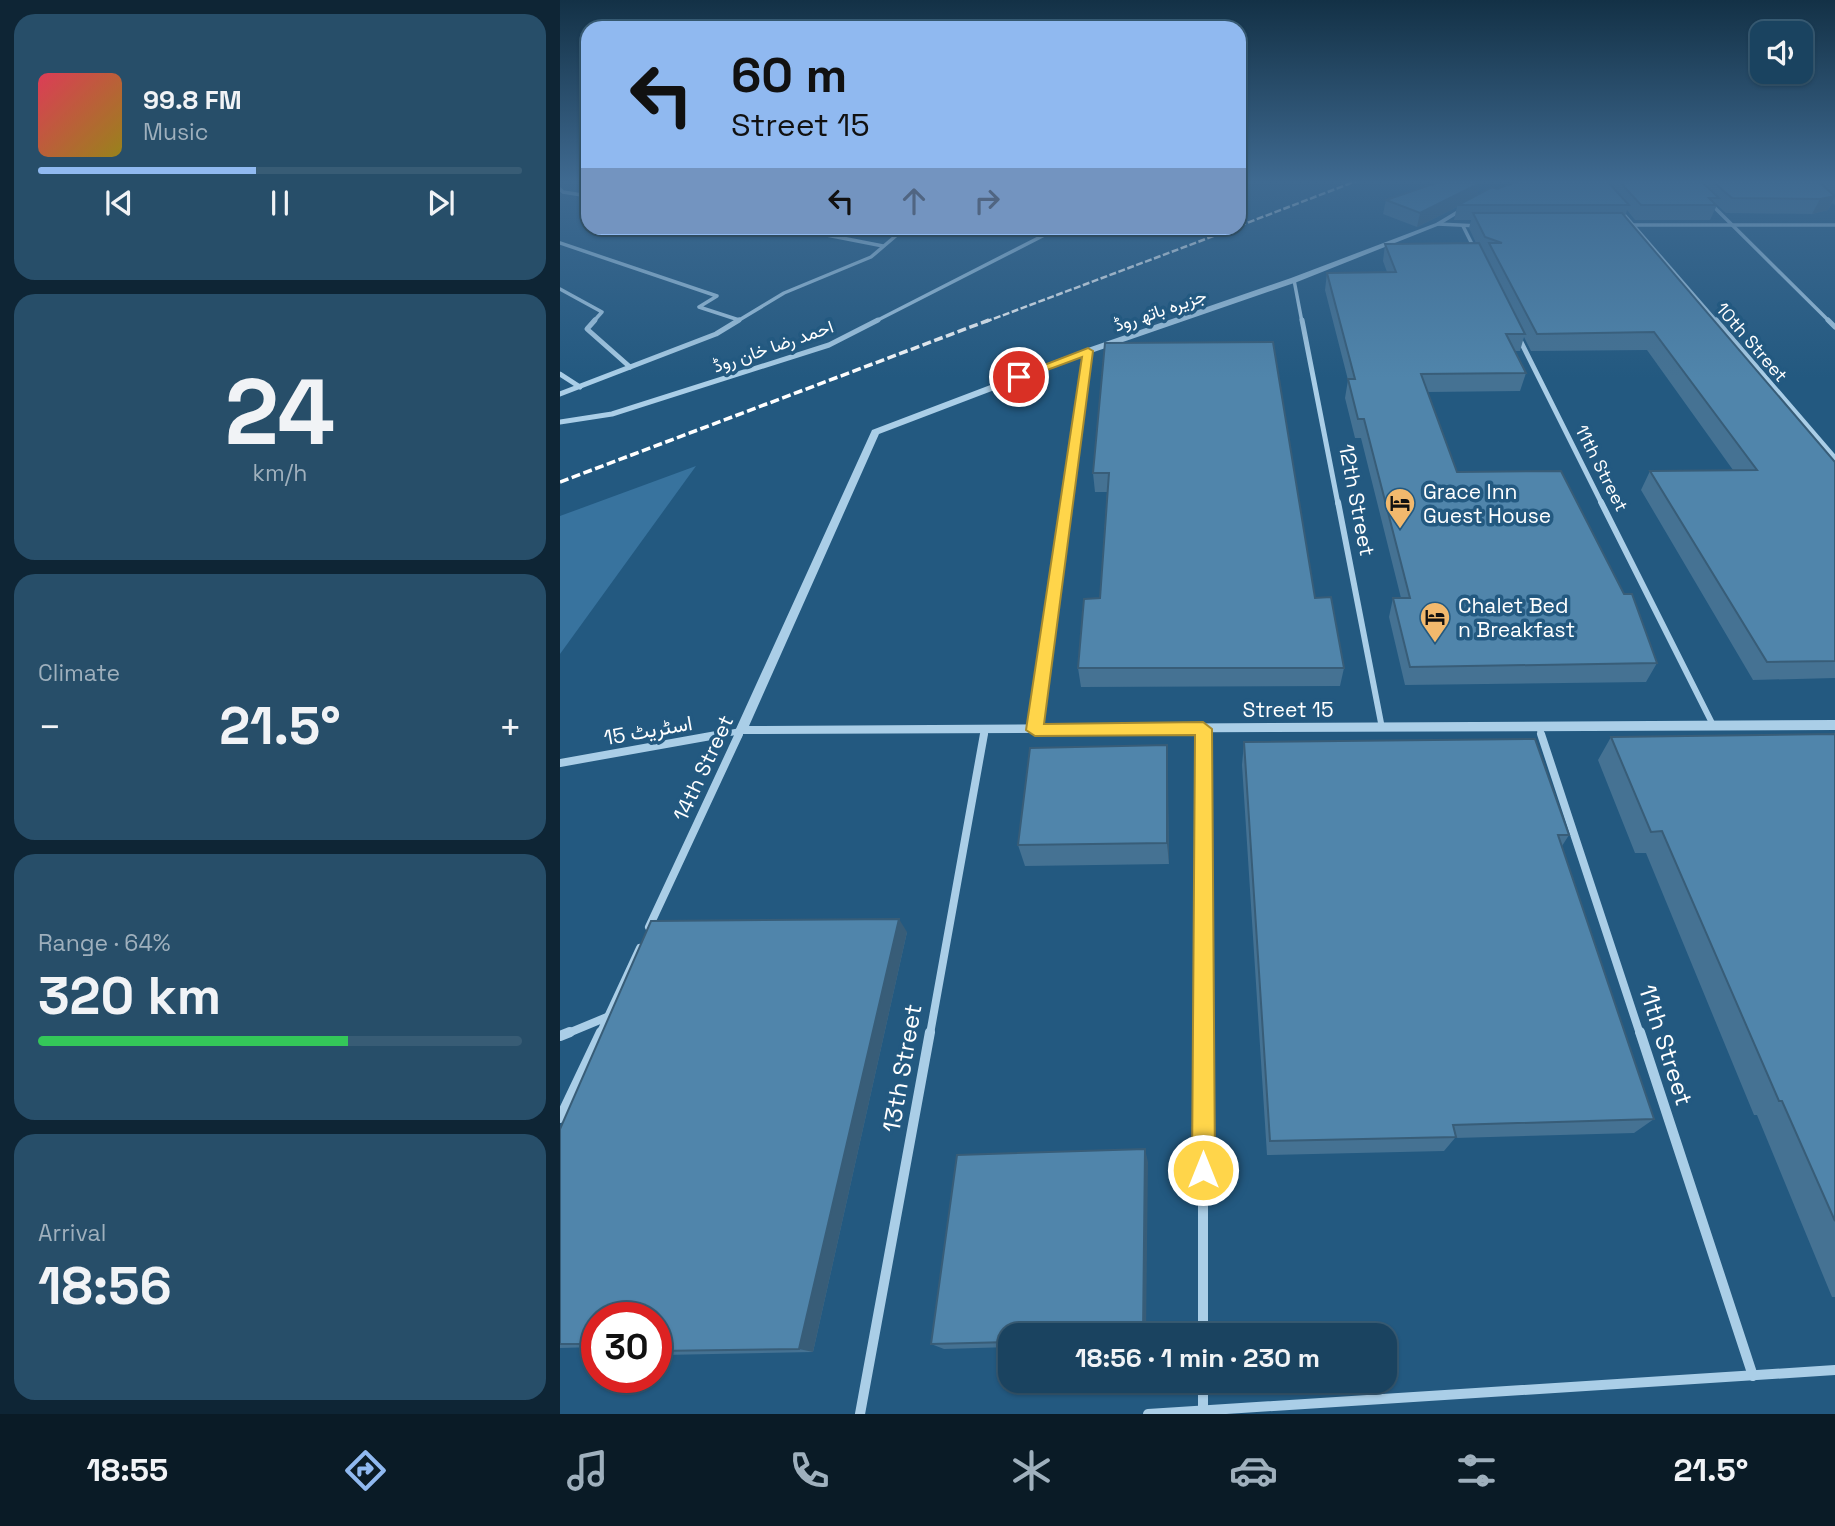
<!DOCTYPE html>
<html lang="en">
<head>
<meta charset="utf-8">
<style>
	:root { --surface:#1a4360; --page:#274e69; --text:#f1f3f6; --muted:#9fb0bd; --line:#385c75; --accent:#90b9f0 }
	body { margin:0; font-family:"Space Grotesk",Vazirmatn,sans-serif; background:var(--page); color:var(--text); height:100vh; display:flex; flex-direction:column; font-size:26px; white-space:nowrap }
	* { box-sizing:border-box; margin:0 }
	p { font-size:23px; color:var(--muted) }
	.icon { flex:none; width:38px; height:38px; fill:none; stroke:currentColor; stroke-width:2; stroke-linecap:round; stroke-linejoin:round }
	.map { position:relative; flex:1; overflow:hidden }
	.drawer { display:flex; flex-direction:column; gap:14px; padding:14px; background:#0e2535; width:560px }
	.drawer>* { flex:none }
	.banner { position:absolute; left:21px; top:21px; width:665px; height:214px; border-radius:21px; box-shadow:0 2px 5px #0004,0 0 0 2px var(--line); background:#90b9f0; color:#111; overflow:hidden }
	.fabs { position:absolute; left:1190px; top:21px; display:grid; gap:14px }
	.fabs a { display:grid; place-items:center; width:63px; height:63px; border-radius:14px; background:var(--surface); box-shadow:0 2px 5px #0004,0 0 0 2px var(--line); font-size:35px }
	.speed { position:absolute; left:21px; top:1302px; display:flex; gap:14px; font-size:35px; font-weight:700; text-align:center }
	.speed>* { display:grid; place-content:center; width:91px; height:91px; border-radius:50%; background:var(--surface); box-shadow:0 2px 5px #0004,0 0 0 2px var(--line); line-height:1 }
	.speed .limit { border:10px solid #d22; background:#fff; color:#111 }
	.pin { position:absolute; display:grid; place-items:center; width:60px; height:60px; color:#fff; margin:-30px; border:4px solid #fff; border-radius:50%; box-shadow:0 2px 7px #0007 }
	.me { position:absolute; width:77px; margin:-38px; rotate:0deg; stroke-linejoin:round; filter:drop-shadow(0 0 5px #0008) }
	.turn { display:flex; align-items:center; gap:24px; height:147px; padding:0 35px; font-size:32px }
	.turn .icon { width:91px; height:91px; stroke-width:2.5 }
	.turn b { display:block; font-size:49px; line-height:60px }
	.lanes { display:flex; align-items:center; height:66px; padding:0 35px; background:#0003; justify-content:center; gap:35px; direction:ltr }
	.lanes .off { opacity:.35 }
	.big { font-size:52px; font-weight:700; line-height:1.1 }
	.drawer .card { flex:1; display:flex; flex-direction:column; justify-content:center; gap:10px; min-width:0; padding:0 24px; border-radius:21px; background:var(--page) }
	.drawer .dial { align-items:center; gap:0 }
	.dial b { font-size:91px; line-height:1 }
	.song { display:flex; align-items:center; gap:21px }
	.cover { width:84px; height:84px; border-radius:10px; background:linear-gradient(135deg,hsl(350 70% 55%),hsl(50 70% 35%)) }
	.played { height:7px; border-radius:4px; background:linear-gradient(90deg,var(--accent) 45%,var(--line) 45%) }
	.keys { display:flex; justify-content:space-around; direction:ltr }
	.heat { display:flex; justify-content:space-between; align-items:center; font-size:38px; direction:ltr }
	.charge { height:10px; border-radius:5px; background:linear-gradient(90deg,#34c759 64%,var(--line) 0) }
	.trip { position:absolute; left:438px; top:1323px; width:399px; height:70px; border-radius:21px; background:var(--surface); box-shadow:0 2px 5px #0004,0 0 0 2px var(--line); font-weight:700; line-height:70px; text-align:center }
	.dock { display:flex; height:112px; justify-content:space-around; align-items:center; background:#0a1b26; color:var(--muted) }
	.dock .icon { width:49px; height:49px }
	.dock .current { color:var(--accent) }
	.dock b { font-size:32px; color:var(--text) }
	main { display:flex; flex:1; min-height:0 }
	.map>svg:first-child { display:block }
	.green { fill:#38739e }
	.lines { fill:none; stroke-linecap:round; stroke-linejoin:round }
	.minor-far4 { stroke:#aacee7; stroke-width:3.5 }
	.minor-far3 { stroke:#aacee7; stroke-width:5 }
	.minor-far2 { stroke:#aacee7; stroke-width:6 }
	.minor-far1 { stroke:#aacee7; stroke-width:8 }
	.minor { stroke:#aacee7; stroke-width:10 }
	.tertiary { fill:#aacee7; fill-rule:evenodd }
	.rail-far1 { stroke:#fff; stroke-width:2.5; stroke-dasharray:7 2.5; stroke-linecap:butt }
	.rail { stroke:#fff; stroke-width:3.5; stroke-dasharray:9 3.5; stroke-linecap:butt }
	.wall { fill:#457293 }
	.shaded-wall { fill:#385d78 }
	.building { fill:#5085ab; stroke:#385d78; stroke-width:2 }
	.route { fill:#ffd54a; stroke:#a68a30; stroke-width:2 }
	.labels { text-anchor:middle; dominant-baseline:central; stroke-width:7; stroke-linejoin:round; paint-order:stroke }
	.far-street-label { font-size:18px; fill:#fff; stroke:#235980 }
	.poi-label { font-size:21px; fill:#fff; stroke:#235980; text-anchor:start }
	.street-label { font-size:21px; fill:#fff; stroke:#235980 }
	.near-street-label { font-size:24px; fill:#fff; stroke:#235980 }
</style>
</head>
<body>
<main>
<section class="drawer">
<div class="card">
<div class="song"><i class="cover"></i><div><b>99.8 FM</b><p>Music</p></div></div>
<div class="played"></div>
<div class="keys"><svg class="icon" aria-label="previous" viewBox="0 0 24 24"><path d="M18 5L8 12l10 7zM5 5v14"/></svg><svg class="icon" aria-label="pause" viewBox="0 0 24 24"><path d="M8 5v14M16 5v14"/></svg><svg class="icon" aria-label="next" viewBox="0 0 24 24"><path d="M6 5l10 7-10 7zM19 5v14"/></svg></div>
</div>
<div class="card dial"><b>24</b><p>km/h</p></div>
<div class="card"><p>Climate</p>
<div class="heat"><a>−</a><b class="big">21.5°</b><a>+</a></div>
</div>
<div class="card"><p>Range · 64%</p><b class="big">320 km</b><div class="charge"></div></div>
<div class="card"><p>Arrival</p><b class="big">18:56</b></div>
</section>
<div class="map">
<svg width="1275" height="1414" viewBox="0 0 1275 1414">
	<rect width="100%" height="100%" fill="#235980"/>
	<path class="green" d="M136 466 0 654V516Z"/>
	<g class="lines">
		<g class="minor-far4">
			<path d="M0 189 3 192 28 196"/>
			<path d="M1149 202 1270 322"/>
			<path d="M1060 210 1157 322"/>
			<path d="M878 224 919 226"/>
			<path d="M1064 225H1275"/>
			<path d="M903 226 916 252"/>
			<path d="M231 228 323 246"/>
			<path d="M0 243 157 296 139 307 179 320"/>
			<path d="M734 280 742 322"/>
			<path d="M0 289 42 312 33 322"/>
			<path d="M176 322 224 293 311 257 345 228"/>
			<path d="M314 322 498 228"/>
		</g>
		<g class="minor-far3">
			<path d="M35 320 27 329 70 367"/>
			<path d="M742 320 778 504"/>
			<path d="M1156 320 1275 458"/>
			<path d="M1268 320 1275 327"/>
			<path d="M959 338 1042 504"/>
			<path d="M0 374 20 387"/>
			<path d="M0 394 156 334 179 320"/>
			<path d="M0 422 52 414 269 345 318 320"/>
			<path d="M507 504 528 351"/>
		</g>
		<g class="minor-far2">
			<path d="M778 502 822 728"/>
			<path d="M1041 502 1153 725"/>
			<path d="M979 727 982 736"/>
			<path d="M643 729V736"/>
			<path d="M475 730 507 502"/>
			<path d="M153 736 181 731"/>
			<path d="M179 736 181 731"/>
			<path d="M424 736 425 730"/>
		</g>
		<g class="minor-far1">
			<path d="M643 734V1034"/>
			<path d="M981 734 1080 1034"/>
			<path d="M0 763 162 734"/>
			<path d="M89 927 179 734"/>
			<path d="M6 1034 47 1017"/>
			<path d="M40 1034 80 948"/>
			<path d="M370 1034 424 734"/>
		</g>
		<g class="minor">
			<path d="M643 1032V1335"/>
			<path d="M1080 1032 1193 1376"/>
			<path d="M0 1036 10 1032"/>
			<path d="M0 1118 41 1032"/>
			<path d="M643 1381V1410"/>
			<path d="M300 1414 370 1032"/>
			<path d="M588 1414 1275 1370"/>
		</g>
		<path class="tertiary" d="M906 205 911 206 880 225 737 282 531 353 319 434 189 726 1275 720V730L177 734 175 731 312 430 525 349 731 278 876 223Z"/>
		<g class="rail-far1">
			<path d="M679 226 799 180"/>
			<path d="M425 322 675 228"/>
		</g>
		<path class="rail" d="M0 482 429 320"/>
	</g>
	<g class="wall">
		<path d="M961 180H1275V205L1272 203 1268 210 1252 214 1166 213 1157 205 1150 220H1075L1067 210 1065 217 1275 462V678L1193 680 1081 490 1090 471 1173 470 1087 350 971 351 964 337 960 351H955L966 373 960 391 868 392 897 472 1097 663 1086 682 845 685 829 617 833 598H841L801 438H795L785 398 788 380 765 290 767 273 827 272 823 261 825 244 916 243 909 228 911 220H894L897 207 857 227 823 214 826 200 920 183 917 194 937 189Z"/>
		<path d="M545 343 755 598 784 668 780 686 521 687 518 668 540 598 547 492H535L533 473Z"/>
		<path d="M1275 734V1297H1272L1197 1115H1194L1086 853H1075L1038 760 1051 737Z"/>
		<path d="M684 742 1009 835 1002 846 1094 1119 1074 1133 895 1138 884 1151 707 1155 682 765Z"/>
		<path d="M607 745 609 864 465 866 458 845Z"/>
		<path d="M347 932 253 1352 103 1355 96 1354V1318H37V1347L0 1348V1129Z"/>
		<path d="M588 1162 450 1335V1347L384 1349 371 1344Z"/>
	</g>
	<g class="shaded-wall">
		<path d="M920 183 917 197 898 205 897 207 857 227 860 213Z"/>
		<path d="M1275 196 1268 210 1252 214 1260 199Z"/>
		<path d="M607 745 608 768 609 864 607 843Z"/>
		<path d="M339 919 347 932 253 1352 239 1349Z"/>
		<path d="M585 1149 588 1162 586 1335H583Z"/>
	</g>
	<g class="building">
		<path d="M885 180H909L920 183 860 213 826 200Z"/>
		<path d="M961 180H1046L1069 205H898L932 187 937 189Z"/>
		<path d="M1058 180H1140L1159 198H1149L1156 205H1081Z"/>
		<path d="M1151 180H1256L1275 196 1260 199 1172 198Z"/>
		<path d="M913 213H1062L1275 462V661L1207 662 1090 471 1197 470 1094 332 977 334 929 243H942L925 237Z"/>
		<path d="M919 243 965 334H946L966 373 861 374 897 472 1001 471 1064 594H1072L1097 663 850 667 833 598H850L804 419H798L788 379H795L767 273 836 272 825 244Z"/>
		<path d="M713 342 755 598 771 597 784 668H518L524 599 540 598 549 473H533L545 343Z"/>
		<path d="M1275 734V1221L1222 1101H1219L1102 831 1091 832 1051 737Z"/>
		<path d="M975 739 1009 835H998L1094 1119 893 1125 896 1137 710 1141 684 742Z"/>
		<path d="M607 745V843L458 845 470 748Z"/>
		<path d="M339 919 239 1349 96 1351V1318H37V1344H0V1129L91 921Z"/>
		<path d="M585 1149 583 1335H450V1342L371 1344 397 1155Z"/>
	</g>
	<linearGradient id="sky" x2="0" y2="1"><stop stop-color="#133146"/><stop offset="0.48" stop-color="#3f6a91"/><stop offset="1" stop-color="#3f6a91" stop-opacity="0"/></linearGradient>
	<rect width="1275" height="378" fill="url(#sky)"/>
	<path class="route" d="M528 348 533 351 484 724 643 722 652 729 655 1170 651 1178 643 1181 635 1178 632 1170 635 735 475 736 466 730 522 357 463 379 453 377Z"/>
	<defs>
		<g id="hotel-pin" transform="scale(1.575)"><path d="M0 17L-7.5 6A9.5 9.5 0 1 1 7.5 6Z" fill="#f2b96d" stroke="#235980"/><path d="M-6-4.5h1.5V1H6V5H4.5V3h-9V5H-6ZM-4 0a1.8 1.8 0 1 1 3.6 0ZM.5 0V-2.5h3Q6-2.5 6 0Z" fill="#111"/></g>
	</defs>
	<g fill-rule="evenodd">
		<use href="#hotel-pin" x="840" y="503"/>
		<use href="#hotel-pin" x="875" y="617"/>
	</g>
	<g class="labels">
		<g class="far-street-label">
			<text transform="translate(600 310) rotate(-19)">جزیرہ باتھ روڈ</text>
			<text transform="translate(1192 342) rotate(49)">10th Street</text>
			<text transform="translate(213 346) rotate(-19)">احمد رضا خان روڈ</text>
			<text transform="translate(1042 468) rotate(63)">11th Street</text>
		</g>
		<g class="poi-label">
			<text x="863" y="491">Grace Inn<tspan x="863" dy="24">Guest House</tspan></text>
			<text x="898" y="605">Chalet Bed<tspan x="898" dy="24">n Breakfast</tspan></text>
		</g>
		<g class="street-label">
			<text transform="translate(797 500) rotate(79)">12th Street</text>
			<text x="728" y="709">Street 15</text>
			<text transform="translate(88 730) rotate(-10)">اسٹریٹ 15</text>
			<text transform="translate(143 768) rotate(-65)">14th Street</text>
		</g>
		<g class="near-street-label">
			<text transform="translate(1106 1045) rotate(72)">11th Street</text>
			<text transform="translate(342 1068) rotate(-80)">13th Street</text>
		</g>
	</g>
</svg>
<div class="fabs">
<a><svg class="icon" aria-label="sound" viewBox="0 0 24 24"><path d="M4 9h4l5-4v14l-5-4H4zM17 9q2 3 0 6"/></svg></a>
</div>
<div class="speed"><div class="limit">30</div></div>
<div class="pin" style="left:459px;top:377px;background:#d93025"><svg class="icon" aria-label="arrive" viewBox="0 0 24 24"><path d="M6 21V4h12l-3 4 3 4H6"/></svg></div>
<svg class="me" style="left:643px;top:1170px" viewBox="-20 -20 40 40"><circle r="17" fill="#ffd54a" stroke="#fff" stroke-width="3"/><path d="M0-11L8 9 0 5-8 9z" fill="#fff"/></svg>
<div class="trip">18:56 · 1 min · 230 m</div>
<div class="banner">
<div class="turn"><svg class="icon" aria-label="left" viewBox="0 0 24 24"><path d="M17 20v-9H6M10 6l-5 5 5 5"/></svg><div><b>60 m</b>Street 15</div></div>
<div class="lanes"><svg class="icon" aria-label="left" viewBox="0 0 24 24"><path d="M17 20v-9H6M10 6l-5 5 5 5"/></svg><svg class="icon off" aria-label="ahead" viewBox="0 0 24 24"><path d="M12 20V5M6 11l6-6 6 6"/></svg><svg class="icon off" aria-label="right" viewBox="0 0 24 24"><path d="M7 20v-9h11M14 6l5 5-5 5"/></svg></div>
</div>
</div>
</main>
<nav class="dock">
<b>18:55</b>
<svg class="icon current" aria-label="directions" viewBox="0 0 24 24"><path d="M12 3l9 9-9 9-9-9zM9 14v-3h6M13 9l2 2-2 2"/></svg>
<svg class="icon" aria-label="music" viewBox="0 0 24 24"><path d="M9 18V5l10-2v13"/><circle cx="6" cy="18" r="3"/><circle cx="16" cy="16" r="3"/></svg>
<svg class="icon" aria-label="phone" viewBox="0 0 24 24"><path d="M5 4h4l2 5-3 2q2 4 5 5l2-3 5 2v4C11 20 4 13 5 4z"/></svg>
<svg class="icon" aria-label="climate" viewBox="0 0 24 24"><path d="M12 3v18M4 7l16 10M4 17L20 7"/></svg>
<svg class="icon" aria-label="car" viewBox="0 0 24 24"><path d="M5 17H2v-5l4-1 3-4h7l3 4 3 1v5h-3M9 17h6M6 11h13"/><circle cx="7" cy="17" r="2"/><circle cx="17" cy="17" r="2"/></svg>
<svg class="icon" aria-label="filters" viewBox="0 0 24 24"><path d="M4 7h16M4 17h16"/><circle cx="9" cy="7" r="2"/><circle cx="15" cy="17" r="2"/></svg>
<b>21.5°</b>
</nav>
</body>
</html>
